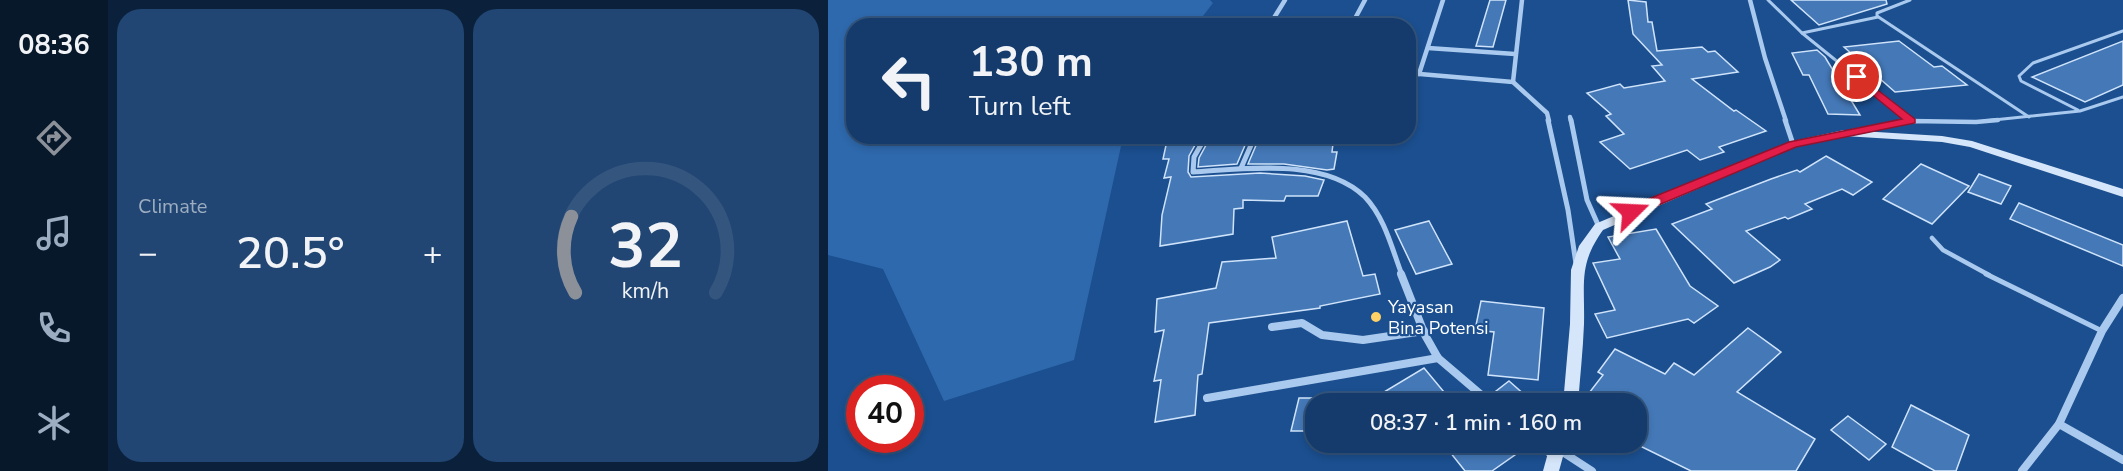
<!DOCTYPE html>
<html lang="en">
<head>
<meta charset="utf-8">
<style>
	:root { --surface:#143b6b; --page:#214673; --text:#f1f3f6; --muted:#9dadc1; --line:#33557e; --accent:#8c9099 }
	body { margin:0; font-family:"Nunito Sans",sans-serif; background:var(--page); color:var(--text); height:100vh; display:flex; flex-direction:column; font-size:22px; white-space:nowrap }
	* { box-sizing:border-box; margin:0 }
	p { font-size:20px; color:var(--muted) }
	.icon { flex:none; width:33px; height:33px; fill:none; stroke:currentColor; stroke-width:2; stroke-linecap:round; stroke-linejoin:round }
	.map { position:relative; flex:1; overflow:hidden }
	.panel { display:flex; flex-direction:column; gap:9px; padding:9px; background:#0b203b; width:720px }
	.panel>* { flex:none }
	.banner { position:absolute; left:18px; top:18px; width:570px; height:126px; border-radius:24px; box-shadow:0 3px 9px #0003,0 0 0 2px var(--line); background:#143b6b; color:var(--text); overflow:hidden }
	.speed { position:absolute; left:18px; top:375px; display:flex; gap:12px; font-size:30px; font-weight:700; text-align:center }
	.speed>* { display:grid; place-content:center; width:78px; height:78px; border-radius:50%; background:var(--surface); box-shadow:0 3px 9px #0003,0 0 0 2px var(--line); line-height:1 }
	.speed .limit { border:9px solid #d22; background:#fff; color:#111 }
	.pin { position:absolute; display:grid; place-items:center; width:51px; height:51px; color:#fff; margin:-26px; border:3px solid #fff; border-radius:50%; box-shadow:0 2px 6px #0007 }
	.me { position:absolute; width:66px; margin:-33px; rotate:69deg; stroke-linejoin:round; filter:drop-shadow(0 0 4px #0008) }
	.turn { display:flex; align-items:center; gap:21px; height:126px; padding:0 24px; font-size:27px }
	.turn .icon { width:78px; height:78px; stroke-width:2.5 }
	.turn b { display:block; font-size:42px; line-height:51px }
	.big { font-size:45px; font-weight:600; line-height:1.1 }
	.panel .widget { flex:1; display:flex; flex-direction:column; justify-content:center; gap:9px; min-width:0; padding:0 21px; border-radius:24px; background:var(--page) }
	.panel .dial { align-items:center; gap:0 }
	.dial svg { height:156px; overflow:visible; fill:none; stroke:var(--line); stroke-width:7; stroke-linecap:round; text-anchor:middle }
	.dial text { fill:var(--text); stroke:none }
	.heat { display:flex; justify-content:space-between; align-items:center; font-size:33px; direction:ltr }
	.panel .tiles { flex:1; display:grid; gap:9px; grid-template-columns:repeat(2,1fr) }
	.trip { position:absolute; left:477px; top:393px; width:342px; height:60px; border-radius:24px; background:var(--surface); box-shadow:0 3px 9px #0003,0 0 0 2px var(--line); font-weight:600; line-height:60px; text-align:center }
	main { display:flex; flex:1; min-height:0 }
	.dock { display:flex; flex-direction:column; width:108px; justify-content:space-around; align-items:center; background:#08182b; color:var(--muted) }
	.dock .icon { width:42px; height:42px }
	.dock .on { color:var(--accent) }
	.dock b { font-size:27px; color:var(--text) }
	.map>svg:first-child { display:block }
	.green { fill:#2e69ad }
	.building { fill:#4478b7; stroke:#cfe3fa; stroke-width:1.5 }
	.lines { fill:none; stroke-linecap:round; stroke-linejoin:round }
	.lane-far2 { stroke:#a9c9ee; stroke-width:3 }
	.lane-far1 { stroke:#a9c9ee; stroke-width:4.5 }
	.lane { stroke:#a9c9ee; stroke-width:5 }
	.street-far2 { stroke:#a9c9ee; stroke-width:4.5 }
	.street-far1 { stroke:#a9c9ee; stroke-width:5 }
	.street { stroke:#a9c9ee; stroke-width:8 }
	.secondary { fill:#d6e6fa; fill-rule:evenodd }
	.route { fill:#e11d48; stroke:#92132f; stroke-width:1.5 }
	.poi-dot { fill:#ffd166; stroke:#1b4f8f; stroke-width:2 }
	.labels { text-anchor:middle; dominant-baseline:central; stroke-width:4.5; stroke-linejoin:round; paint-order:stroke }
	.poi-label { font-size:18px; fill:#fff; stroke:#1b4f8f; text-anchor:start }
</style>
</head>
<body>
<main>
<nav class="dock">
<b>08:36</b>
<svg class="icon on" aria-label="directions" viewBox="0 0 24 24"><path d="M12 3l9 9-9 9-9-9zM9 14v-3h6M13 9l2 2-2 2"/></svg>
<svg class="icon" aria-label="music" viewBox="0 0 24 24"><path d="M9 18V5l10-2v13"/><circle cx="6" cy="18" r="3"/><circle cx="16" cy="16" r="3"/></svg>
<svg class="icon" aria-label="phone" viewBox="0 0 24 24"><path d="M5 4h4l2 5-3 2q2 4 5 5l2-3 5 2v4C11 20 4 13 5 4z"/></svg>
<svg class="icon" aria-label="climate" viewBox="0 0 24 24"><path d="M12 3v18M4 7l16 10M4 17L20 7"/></svg>
</nav>
<section class="panel">
<div class="tiles">
<div class="widget"><p>Climate</p>
<div class="heat"><a>−</a><b class="big">20.5°</b><a>+</a></div>
</div>
<div class="widget dial"><svg viewBox="0 0 100 80">
<path d="M14 69A42 42 0 1 1 86 69"/>
<path d="M14 69A42 42 0 0 1 12 30" stroke="#8c9099"/>
<text x="50" y="56" font-size="32" font-weight="700">32</text>
<text x="50" y="72" font-size="11">km/h</text>
</svg></div>
</div>
</section>
<div class="map">
<svg width="1295" height="471" viewBox="0 0 1295 471">
	<rect width="100%" height="100%" fill="#1b4f8f"/>
	<path class="green" d="M0 0H382L385 3 368 25 26 26V136L295 137 246 360 116 401 55 269 0 255Z"/>
	<g class="building">
		<path d="M662 0H678L665 47 648 46Z"/>
		<path d="M800 0 818 2 820 22H824L829 51 874 47 880 52 887 51 910 72 864 79 906 111 908 110 938 131 891 147 896 152 872 160 859 150 802 169 772 142 796 134 778 116 783 114 759 93 792 84 796 88 837 81 824 66 834 65 805 34Z"/>
		<path d="M963 0H1058L1059 4 991 25Z"/>
		<path d="M1071 41 1106 67 1114 66 1139 85 1067 92 1016 47Z"/>
		<path d="M1295 41V85L1257 102 1204 77Z"/>
		<path d="M989 50 997 57 1032 115 1000 114 981 75H975L964 53Z"/>
		<path d="M340 136H372L361 156 360 172 363 177 432 173 477 176 496 180 490 196H458L456 201 415 200V208L406 209 405 234 332 246 334 215 343 177 336 178 341 159H335Z"/>
		<path d="M383 136H421L409 164 370 167 371 158Z"/>
		<path d="M432 136H506L504 152H509L506 169 499 170 456 164H420Z"/>
		<path d="M998 156 1044 182 1025 195 1014 189 977 204 984 209 960 219 957 217 918 231 952 260 942 267 906 283 844 224 884 209 878 204 943 179 969 170 972 172Z"/>
		<path d="M1093 164 1141 186 1104 224 1055 199Z"/>
		<path d="M1151 174 1183 186 1173 204 1140 192Z"/>
		<path d="M1191 203 1295 245V266L1182 219Z"/>
		<path d="M519 221 535 276 547 274 552 294 492 306V308L381 323 374 374 370 375 367 415 327 422 333 380 326 381 336 330 327 332 329 299 388 288 394 262 448 258 444 237Z"/>
		<path d="M601 221 624 264 588 274 567 230Z"/>
		<path d="M828 229 862 286 890 306 866 323 860 319 779 338 767 314 787 310 765 263 792 259 780 237Z"/>
		<path d="M653 301 716 308 710 380 660 375 666 332 647 330Z"/>
		<path d="M920 328 953 352 909 392 987 439 968 471H863L808 444V404H779L761 393 775 375 770 372 787 349 837 374 846 363 866 375Z"/>
		<path d="M596 368 626 404H536Z"/>
		<path d="M681 381 707 404H676L663 395Z"/>
		<path d="M471 398H488V431H463Z"/>
		<path d="M1083 405 1141 435 1128 471H1107L1064 447Z"/>
		<path d="M1020 416 1058 444 1041 460 1003 430Z"/>
		<path d="M614 442H682L691 452 664 471H637Z"/>
	</g>
	<g class="lines">
		<g class="lane-far2">
			<path d="M940 0 974 33 1083 121"/>
			<path d="M1082 0 1049 13V16L1201 117"/>
			<path d="M974 33 1050 17"/>
			<path d="M1250 110 1193 81 1191 76 1205 63 1295 31"/>
			<path d="M1082 121H1096"/>
			<path d="M1156 121 1252 111 1295 97"/>
		</g>
		<g class="lane-far1">
			<path d="M1025 131 1083 121 1148 122 1170 120"/>
			<path d="M1104 238 1115 250 1161 275"/>
		</g>
		<path class="lane" d="M1158 274 1274 331"/>
		<g class="street-far2">
			<path d="M922 0 937 58 958 121"/>
			<path d="M441 26 457 0"/>
			<path d="M523 26 537 0"/>
			<path d="M600 48 687 54"/>
			<path d="M580 73 685 82 719 113 721 121"/>
			<path d="M591 74 615 0"/>
			<path d="M685 82 694 0"/>
			<path d="M742 117 743 121"/>
		</g>
		<g class="street-far1">
			<path d="M720 120 740 210 748 264"/>
			<path d="M743 120 759 200 771 227"/>
			<path d="M957 120 965 144"/>
			<path d="M378 136 366 157 365 172C417 169 496 157 537 197 557 218 564 249 574 275"/>
			<path d="M413 168 427 136"/>
		</g>
		<g class="street">
			<path d="M573 274 597 335 610 358 664 404"/>
			<path d="M444 327 474 323 494 335 535 340 596 331"/>
			<path d="M379 398 610 358"/>
			<path d="M1231 424 1295 460"/>
			<path d="M709 442 725 456"/>
			<path d="M730 449 764 471"/>
			<path d="M1194 471 1231 424 1274 331 1295 298"/>
		</g>
		<g class="secondary">
			<path d="M1016 130 1114 136 1144 141 1295 189V197L1142 147 1114 142 1016 136 968 146 775 230C750 265 757 283 756 324 755 350 752 377 750 404H735L742 324 743 270 751 246 767 224 961 142Z"/>
			<path d="M723 442H739L731 471H715Z"/>
		</g>
	</g>
	<path class="route" d="M1029 74 1087 119V123L968 147 807 215H798L796 212 798 208 961 142 1074 119 1025 79V75Z"/>
	<circle class="poi-dot" cx="548" cy="317" r="6"/>
	<g class="labels">
		<g class="poi-label">
			<text x="560" y="307">Yayasan<tspan x="560" dy="21">Bina Potensi</tspan></text>
		</g>
	</g>
</svg>
<div class="speed"><div class="limit">40</div></div>
<div class="pin" style="left:1029px;top:77px;background:#d93025"><svg class="icon" aria-label="arrive" viewBox="0 0 24 24"><path d="M6 21V4h12l-3 4 3 4H6"/></svg></div>
<svg class="me" style="left:803px;top:212px" viewBox="-20 -20 40 40"><path d="M0-17L14 15 0 8-14 15z" fill="#e11d48" stroke="#fff" stroke-width="4"/></svg>
<div class="trip">08:37 · 1 min · 160 m</div>
<div class="banner">
<div class="turn"><svg class="icon" aria-label="left" viewBox="0 0 24 24"><path d="M17 20v-9H6M10 6l-5 5 5 5"/></svg><div><b>130 m</b>Turn left</div></div>
</div>
</div>
</main>
</body>
</html>
